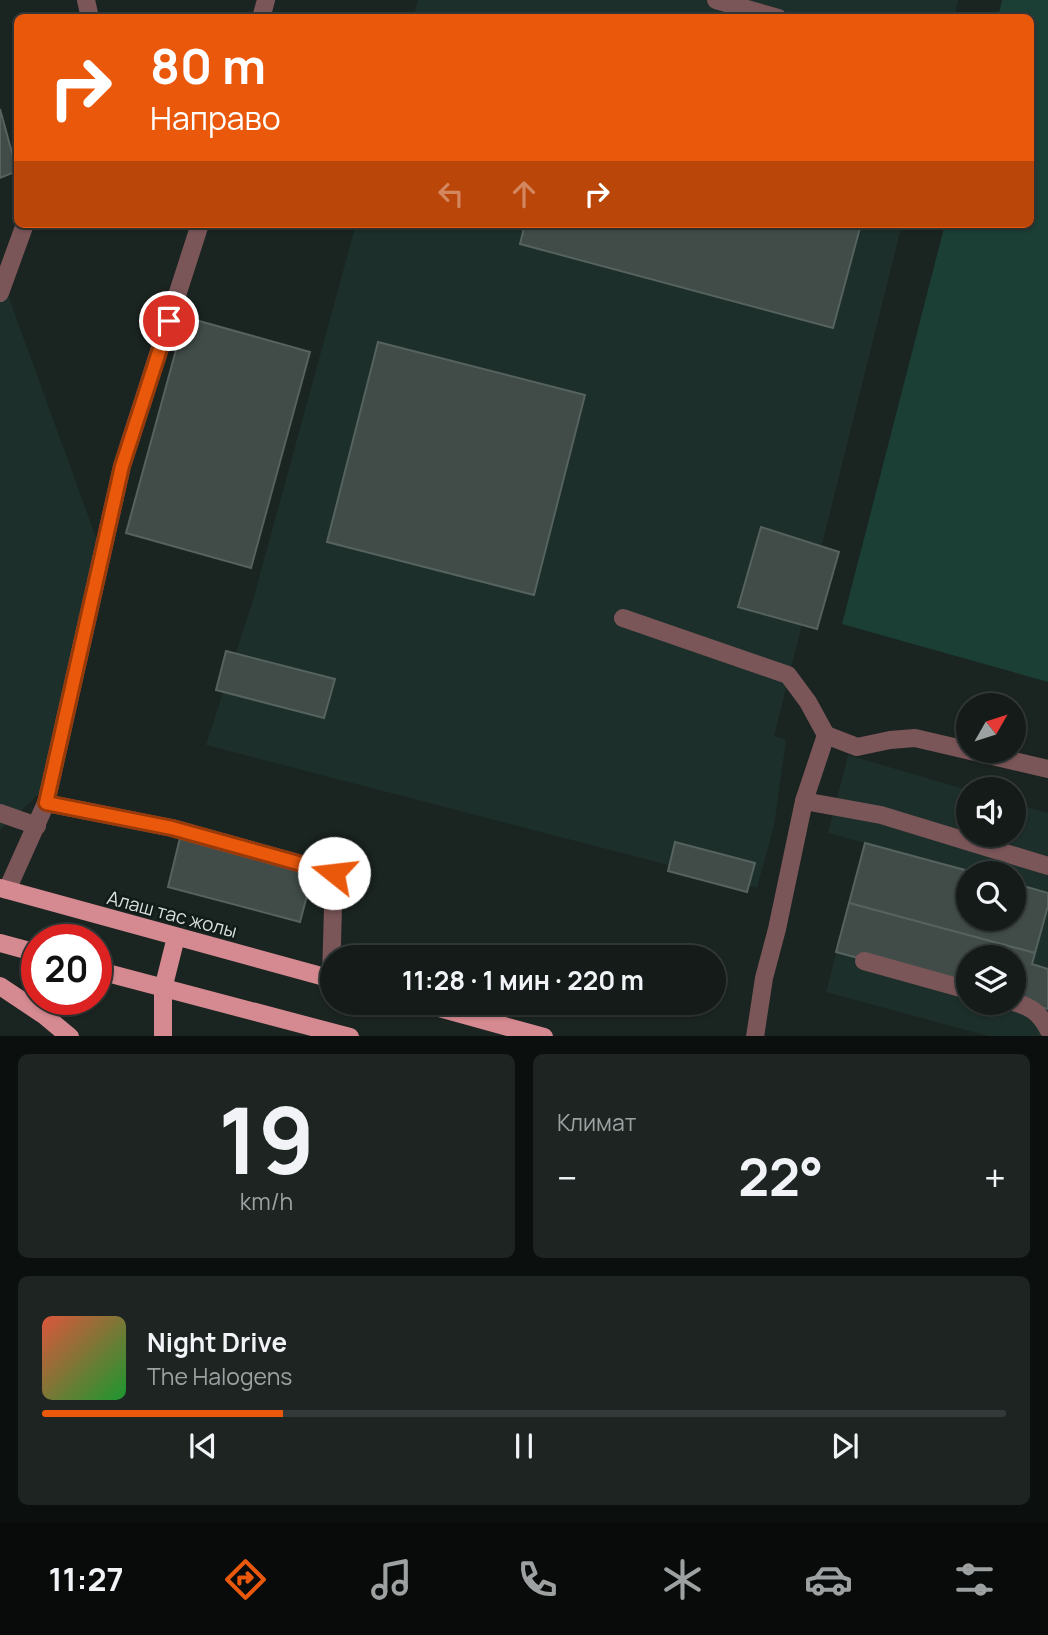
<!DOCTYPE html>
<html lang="ru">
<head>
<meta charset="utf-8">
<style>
	:root { --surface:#141b19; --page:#1d2422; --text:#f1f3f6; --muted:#9da1a2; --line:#333938; --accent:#ea580c }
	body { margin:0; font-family:Manrope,sans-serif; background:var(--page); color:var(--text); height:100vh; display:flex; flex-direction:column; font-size:26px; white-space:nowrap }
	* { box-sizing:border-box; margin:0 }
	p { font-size:23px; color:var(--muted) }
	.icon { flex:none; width:38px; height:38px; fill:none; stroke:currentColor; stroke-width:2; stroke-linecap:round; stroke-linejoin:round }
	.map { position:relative; height:1036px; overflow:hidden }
	.panel { display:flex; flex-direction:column; gap:18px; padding:18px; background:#0b0f0e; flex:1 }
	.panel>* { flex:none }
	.guide { position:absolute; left:14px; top:14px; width:1020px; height:214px; border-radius:10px; box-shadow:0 2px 5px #0004,0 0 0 2px var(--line); background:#ea580c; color:#fff; overflow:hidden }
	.needle { width:46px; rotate:51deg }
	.fabs { position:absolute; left:956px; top:693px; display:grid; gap:14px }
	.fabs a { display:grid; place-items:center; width:70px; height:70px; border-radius:50%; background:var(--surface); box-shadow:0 2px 5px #0004,0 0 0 2px var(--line); font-size:35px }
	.speed { position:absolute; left:21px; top:924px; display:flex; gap:14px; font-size:35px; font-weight:700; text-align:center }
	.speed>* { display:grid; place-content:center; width:91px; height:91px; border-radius:50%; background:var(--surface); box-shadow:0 2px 5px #0004,0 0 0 2px var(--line); line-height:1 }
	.speed .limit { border:10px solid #d22; background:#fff; color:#111 }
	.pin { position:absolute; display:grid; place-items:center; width:60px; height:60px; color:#fff; margin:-30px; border:4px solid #fff; border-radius:50%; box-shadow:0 2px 7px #0007 }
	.me { position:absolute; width:77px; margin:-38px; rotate:286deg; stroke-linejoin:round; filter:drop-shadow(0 0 5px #0008) }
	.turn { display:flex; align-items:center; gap:24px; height:147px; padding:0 21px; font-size:32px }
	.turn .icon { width:91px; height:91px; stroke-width:2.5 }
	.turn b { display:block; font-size:49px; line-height:60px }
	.lanes { display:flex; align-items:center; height:66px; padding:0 21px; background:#0003; justify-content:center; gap:35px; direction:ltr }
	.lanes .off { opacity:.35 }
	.big { font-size:52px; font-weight:700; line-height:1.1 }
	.panel .tile { flex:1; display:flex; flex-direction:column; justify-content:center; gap:10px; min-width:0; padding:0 24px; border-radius:10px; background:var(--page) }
	.panel .dial { align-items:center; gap:0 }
	.dial b { font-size:91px; line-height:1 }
	.song { display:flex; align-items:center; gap:21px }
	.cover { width:84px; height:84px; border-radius:10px; background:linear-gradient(135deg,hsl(10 70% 55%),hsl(130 70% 35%)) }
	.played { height:7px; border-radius:4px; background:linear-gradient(90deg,var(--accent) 25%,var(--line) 25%) }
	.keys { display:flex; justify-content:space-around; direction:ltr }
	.heat { display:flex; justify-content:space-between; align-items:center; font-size:38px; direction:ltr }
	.panel .tiles { flex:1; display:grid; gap:18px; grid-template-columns:1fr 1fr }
	.tile:last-child { grid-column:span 2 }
	.trip { position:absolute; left:320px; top:945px; width:406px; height:70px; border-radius:35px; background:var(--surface); box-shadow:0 2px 5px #0004,0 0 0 2px var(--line); font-weight:700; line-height:70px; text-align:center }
	.tabs { display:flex; height:112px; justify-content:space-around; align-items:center; background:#080b0a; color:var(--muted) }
	.tabs .icon { width:49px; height:49px }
	.tabs .active { color:var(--accent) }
	.tabs b { font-size:32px; color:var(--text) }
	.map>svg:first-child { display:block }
	.built { fill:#1d2f2a; fill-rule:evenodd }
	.green { fill:#1b3e35 }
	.building { fill:#414c48; stroke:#56625e; stroke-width:2 }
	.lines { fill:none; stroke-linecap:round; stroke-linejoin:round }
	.minor { stroke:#7b5659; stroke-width:18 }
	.major { stroke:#d58990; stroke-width:18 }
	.route-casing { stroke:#983908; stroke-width:18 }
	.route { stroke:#ea580c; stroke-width:12 }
	.labels { text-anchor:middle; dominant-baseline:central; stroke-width:5; stroke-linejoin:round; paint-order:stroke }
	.street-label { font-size:19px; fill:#d8dfdd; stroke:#111b18 }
</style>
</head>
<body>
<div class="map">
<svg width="1048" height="1037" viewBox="0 0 1048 1037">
	<rect width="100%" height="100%" fill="#1a2421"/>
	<g class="built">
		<path d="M418 0H958L954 18H413Z"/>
		<path d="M356 224H902L774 736 786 740 774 826 757 888 206 745 253 600Z"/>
		<path d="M0 273 97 540 41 792 0 830Z"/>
		<path d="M848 755 968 790V835H1013V803L1048 813V1036H988L826 992 865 843 828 833ZM968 873H1013V919H968ZM968 957H1013V1003H968Z"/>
	</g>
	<path class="green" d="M1002 0H1048V682L842 624 945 224H1031V18L998 17Z"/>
	<g class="building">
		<path d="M0 109 17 171 0 178Z"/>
		<path d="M525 224H861L833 328 520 244Z"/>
		<path d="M185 317 310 352 251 568 126 533Z"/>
		<path d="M378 342 585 395 534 595 327 542Z"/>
		<path d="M761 527 839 552 817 629 738 607Z"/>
		<path d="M226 651 335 679 324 718 216 690Z"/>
		<path d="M180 838 313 873 300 922 168 887Z"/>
		<path d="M675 842 755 863 747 892 668 871Z"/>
		<path d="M865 843 976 873H968V919H1013V883L1048 893V906L1035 953 849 903Z"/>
		<path d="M849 903 1035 953 1032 964 1048 969V1009L1013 1000V957H968V988L836 952Z"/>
	</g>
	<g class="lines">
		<g class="minor">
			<path d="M86 0 90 18"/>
			<path d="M716 0 778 18"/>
			<path d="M261 18 266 0"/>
			<path d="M0 293 25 224"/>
			<path d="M623 618 788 675 808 702 826 735 804 801 777 929 764 978 755 1037"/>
			<path d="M826 735 857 747 890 740 915 738 1048 769"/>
			<path d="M804 801 881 815 1048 866"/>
			<path d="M46 803 172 828 334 873 331 978"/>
			<path d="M0 813 37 826"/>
			<path d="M7 890 46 803 122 466 200 224"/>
			<path d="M864 961 968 990"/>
			<path d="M1013 1002C1030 1006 1040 1013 1048 1029"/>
		</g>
		<g class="major">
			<path d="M0 888 332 979"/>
			<path d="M0 943 37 953"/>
			<path d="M96 970 350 1037"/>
			<path d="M0 986 45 1016 70 1037"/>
			<path d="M421 1003 544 1037"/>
			<path d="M163 1037V989L176 937"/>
		</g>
	</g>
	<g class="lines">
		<g class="route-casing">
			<path id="route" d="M169 321 122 466 46 803 172 828 334 873"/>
		</g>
		<use href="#route" class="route"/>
	</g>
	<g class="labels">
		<g class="street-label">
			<text transform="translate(172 914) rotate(15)">Алаш тас жолы</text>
		</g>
	</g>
</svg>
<div class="fabs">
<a><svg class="needle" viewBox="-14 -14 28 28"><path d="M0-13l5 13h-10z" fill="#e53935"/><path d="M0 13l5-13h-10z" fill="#9da1a2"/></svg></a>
<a><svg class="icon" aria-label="sound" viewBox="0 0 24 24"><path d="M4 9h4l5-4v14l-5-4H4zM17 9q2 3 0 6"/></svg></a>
<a><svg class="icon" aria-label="search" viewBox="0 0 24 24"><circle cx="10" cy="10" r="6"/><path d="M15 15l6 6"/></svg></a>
<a><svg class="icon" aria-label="layers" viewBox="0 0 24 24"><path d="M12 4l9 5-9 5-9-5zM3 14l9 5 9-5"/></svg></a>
</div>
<div class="speed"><div class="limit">20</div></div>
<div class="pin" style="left:169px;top:321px;background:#d93025"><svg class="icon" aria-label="arrive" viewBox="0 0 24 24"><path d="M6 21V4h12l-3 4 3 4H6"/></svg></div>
<svg class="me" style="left:334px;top:873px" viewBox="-20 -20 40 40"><circle r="19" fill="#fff"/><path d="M0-13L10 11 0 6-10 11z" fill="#ea580c"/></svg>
<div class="trip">11:28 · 1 мин · 220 m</div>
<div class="guide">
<div class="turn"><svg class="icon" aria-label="right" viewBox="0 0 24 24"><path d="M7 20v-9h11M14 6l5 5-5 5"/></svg><div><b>80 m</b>Направо</div></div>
<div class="lanes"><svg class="icon off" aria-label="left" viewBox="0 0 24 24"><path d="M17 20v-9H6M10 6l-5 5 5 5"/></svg><svg class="icon off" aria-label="ahead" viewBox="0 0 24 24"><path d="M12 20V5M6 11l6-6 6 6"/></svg><svg class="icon" aria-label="right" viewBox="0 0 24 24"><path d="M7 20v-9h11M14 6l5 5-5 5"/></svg></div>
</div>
</div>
<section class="panel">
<div class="tiles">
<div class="tile dial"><b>19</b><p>km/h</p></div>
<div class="tile"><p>Климат</p>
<div class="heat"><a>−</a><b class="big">22°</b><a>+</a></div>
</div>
<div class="tile">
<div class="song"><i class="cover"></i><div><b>Night Drive</b><p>The Halogens</p></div></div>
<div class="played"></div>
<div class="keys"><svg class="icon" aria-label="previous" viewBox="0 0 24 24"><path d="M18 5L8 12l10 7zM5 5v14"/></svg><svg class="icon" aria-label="pause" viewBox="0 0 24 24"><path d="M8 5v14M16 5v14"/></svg><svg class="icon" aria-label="next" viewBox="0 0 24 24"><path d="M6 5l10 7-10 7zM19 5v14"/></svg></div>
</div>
</div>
</section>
<nav class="tabs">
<b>11:27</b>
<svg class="icon active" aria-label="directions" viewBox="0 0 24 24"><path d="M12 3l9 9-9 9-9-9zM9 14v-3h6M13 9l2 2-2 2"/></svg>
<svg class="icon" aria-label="music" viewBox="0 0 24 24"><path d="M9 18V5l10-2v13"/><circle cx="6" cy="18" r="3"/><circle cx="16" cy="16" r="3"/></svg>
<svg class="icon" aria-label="phone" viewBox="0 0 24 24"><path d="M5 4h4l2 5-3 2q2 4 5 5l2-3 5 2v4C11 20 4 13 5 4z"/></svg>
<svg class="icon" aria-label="climate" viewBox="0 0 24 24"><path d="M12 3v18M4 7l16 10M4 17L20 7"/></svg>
<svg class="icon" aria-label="car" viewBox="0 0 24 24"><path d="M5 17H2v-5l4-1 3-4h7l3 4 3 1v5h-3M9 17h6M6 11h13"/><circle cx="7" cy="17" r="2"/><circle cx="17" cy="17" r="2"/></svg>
<svg class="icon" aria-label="filters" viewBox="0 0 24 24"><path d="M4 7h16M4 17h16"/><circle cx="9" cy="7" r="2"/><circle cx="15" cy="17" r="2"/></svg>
</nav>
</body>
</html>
